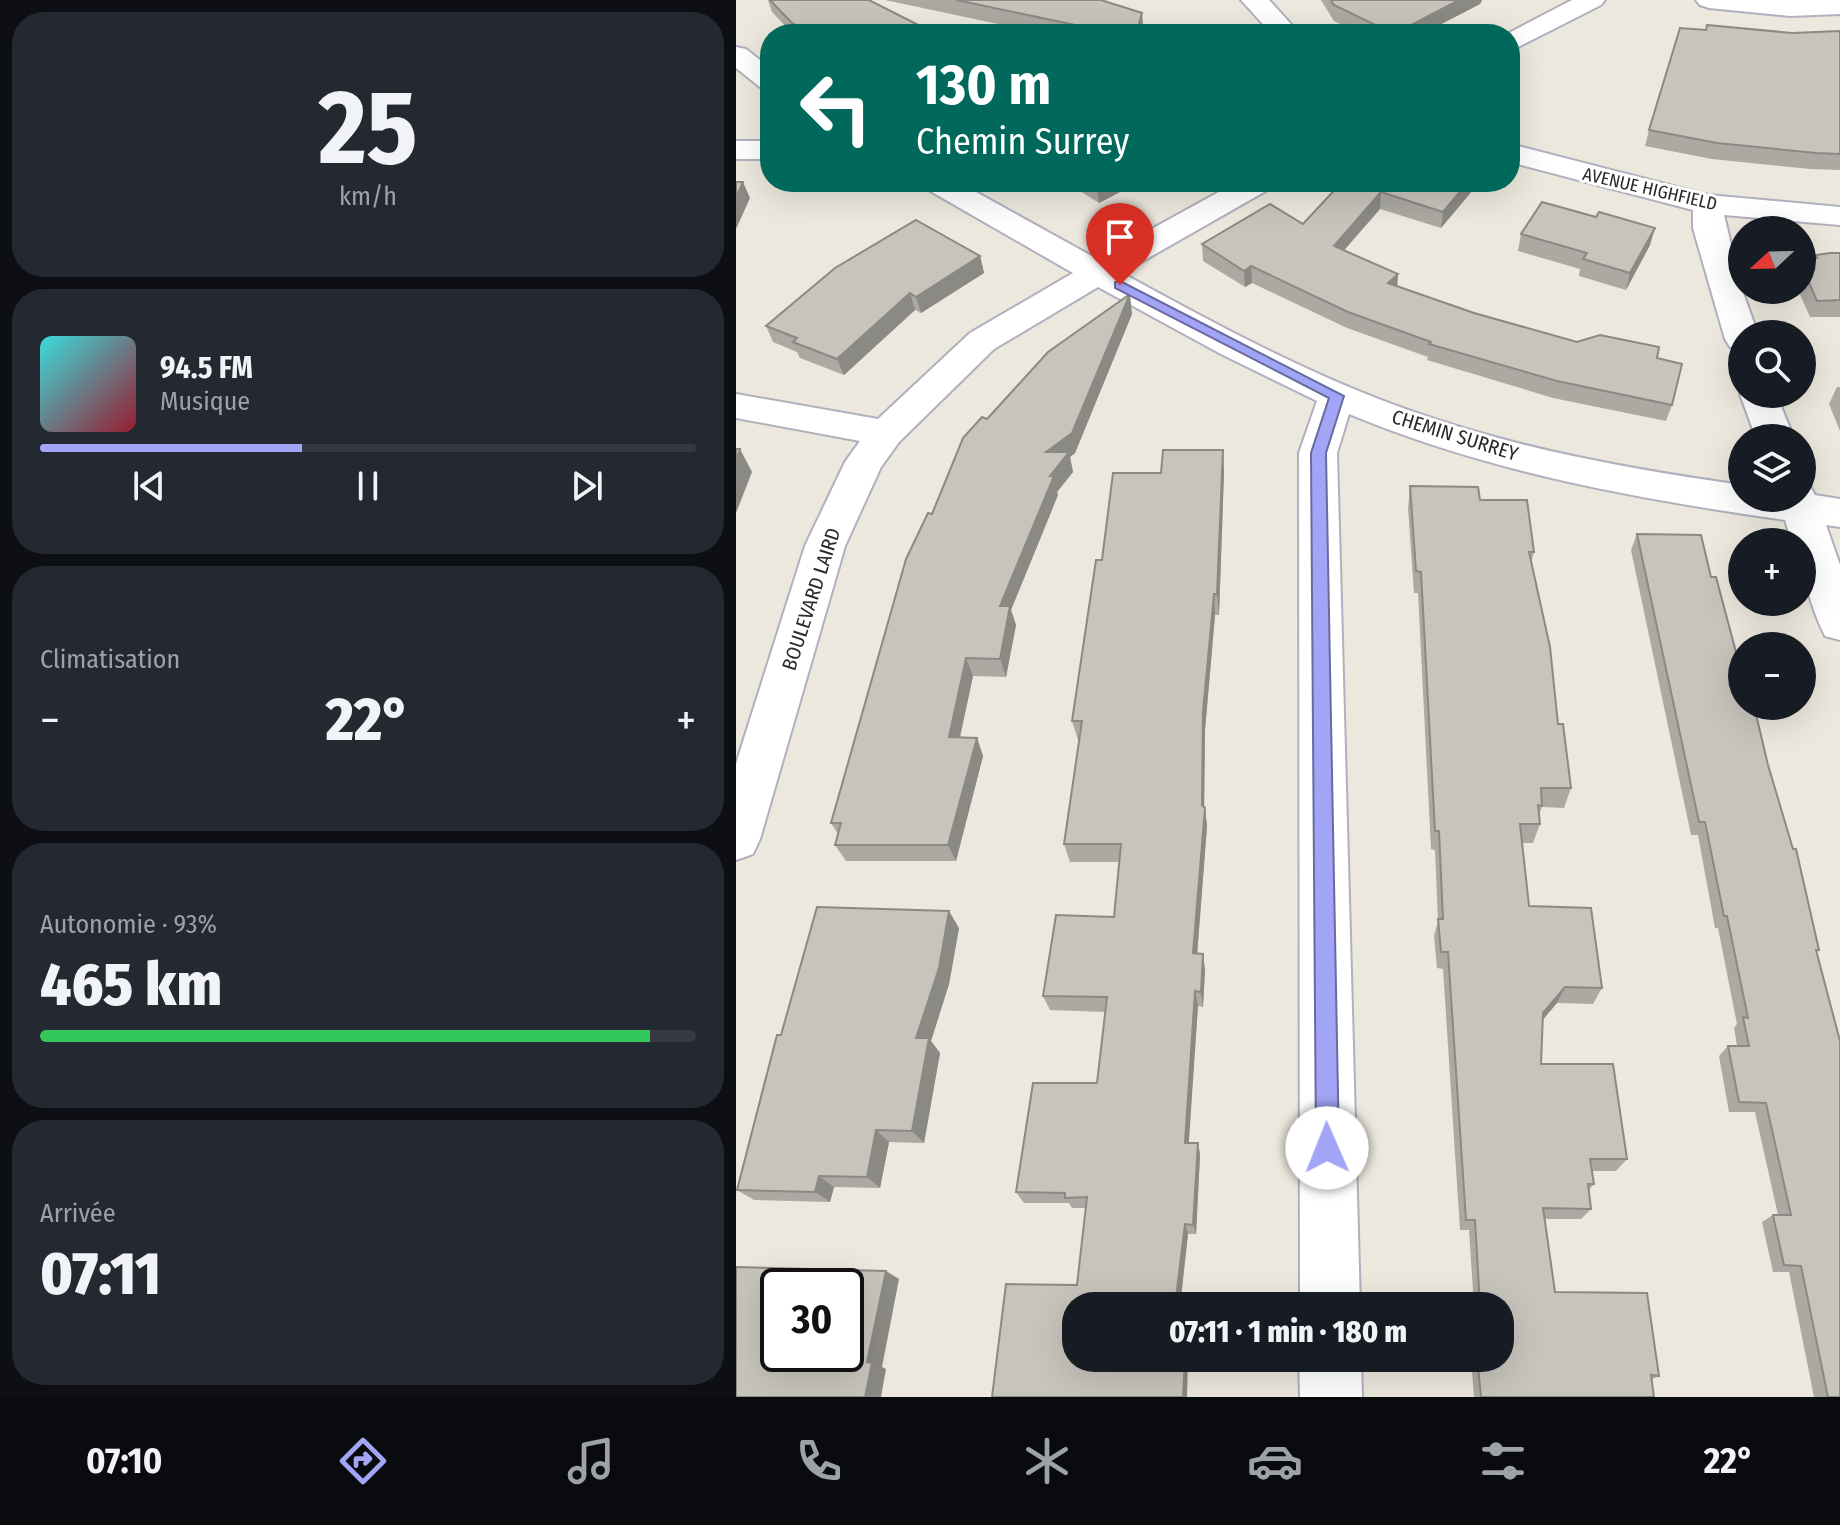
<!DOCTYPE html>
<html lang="fr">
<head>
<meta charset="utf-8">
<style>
	:root { --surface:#171b24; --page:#242831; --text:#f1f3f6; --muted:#9ea1a6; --line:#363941; --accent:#a2a5f6 }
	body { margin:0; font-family:"Fira Sans Condensed",sans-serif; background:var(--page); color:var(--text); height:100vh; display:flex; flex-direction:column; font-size:30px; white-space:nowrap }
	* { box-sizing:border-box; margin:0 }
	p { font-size:26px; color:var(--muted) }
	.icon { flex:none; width:44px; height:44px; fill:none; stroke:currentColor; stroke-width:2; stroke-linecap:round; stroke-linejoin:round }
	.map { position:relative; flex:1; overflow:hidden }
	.panel { display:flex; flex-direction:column; gap:12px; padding:12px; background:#0d0f14; width:736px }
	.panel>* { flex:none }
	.guide { position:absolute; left:24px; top:24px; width:760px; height:168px; border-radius:32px; box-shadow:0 8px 32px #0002; background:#00695c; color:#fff; overflow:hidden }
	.needle { width:52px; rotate:248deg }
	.fabs { position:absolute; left:992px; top:216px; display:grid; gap:16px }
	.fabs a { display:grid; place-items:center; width:88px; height:88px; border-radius:50%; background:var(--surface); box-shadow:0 8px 32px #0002; font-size:40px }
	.speed { position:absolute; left:24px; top:1268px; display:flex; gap:16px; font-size:40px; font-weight:700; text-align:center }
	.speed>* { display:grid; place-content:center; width:104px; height:104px; border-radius:50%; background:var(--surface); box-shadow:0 8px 32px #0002; line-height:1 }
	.speed .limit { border:4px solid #111; border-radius:12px; background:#fff; color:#111 }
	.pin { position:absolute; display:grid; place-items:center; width:68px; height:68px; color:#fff; margin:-82px -34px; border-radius:50% 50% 50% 0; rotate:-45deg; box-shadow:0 0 8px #0007 }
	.pin .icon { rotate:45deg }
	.me { position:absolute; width:88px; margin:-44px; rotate:359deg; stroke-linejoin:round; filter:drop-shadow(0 0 6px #0008) }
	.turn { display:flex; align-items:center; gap:28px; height:168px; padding:0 24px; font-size:36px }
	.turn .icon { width:104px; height:104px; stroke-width:2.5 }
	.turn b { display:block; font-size:56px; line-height:68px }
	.big { font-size:60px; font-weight:800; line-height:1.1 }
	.panel .tile { flex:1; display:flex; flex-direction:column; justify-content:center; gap:12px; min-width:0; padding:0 28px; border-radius:32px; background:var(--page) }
	.panel .dial { align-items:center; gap:0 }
	.dial b { font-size:104px; line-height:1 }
	.song { display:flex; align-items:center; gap:24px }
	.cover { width:96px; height:96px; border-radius:12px; background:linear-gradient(135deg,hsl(180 70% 55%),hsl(350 70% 35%)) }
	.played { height:8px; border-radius:4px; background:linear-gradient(90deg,var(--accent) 40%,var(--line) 40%) }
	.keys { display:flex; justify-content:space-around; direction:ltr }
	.heat { display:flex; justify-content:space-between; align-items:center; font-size:44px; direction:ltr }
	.charge { height:12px; border-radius:6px; background:linear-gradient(90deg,#34c759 93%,var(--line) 0) }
	.trip { position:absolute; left:326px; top:1292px; width:452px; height:80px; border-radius:32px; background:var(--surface); box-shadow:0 8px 32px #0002; font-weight:800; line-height:80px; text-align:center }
	.dock { display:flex; height:128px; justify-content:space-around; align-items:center; background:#090b0e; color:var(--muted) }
	.dock .icon { width:56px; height:56px }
	.dock .selected { color:var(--accent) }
	.dock b { font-size:36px; color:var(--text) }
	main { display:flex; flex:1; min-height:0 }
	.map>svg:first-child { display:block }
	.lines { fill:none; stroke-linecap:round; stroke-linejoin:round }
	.minor-casing { stroke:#b0b0be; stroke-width:4 }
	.minor { fill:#fff; fill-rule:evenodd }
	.wall { fill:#aba9a2 }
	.shaded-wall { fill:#8b8984 }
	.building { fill:#c7c4bc; stroke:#8b8984; stroke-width:2; fill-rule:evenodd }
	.route { fill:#a2a5f6; stroke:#696ba0; stroke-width:2 }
	.labels { text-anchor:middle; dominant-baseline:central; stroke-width:6; stroke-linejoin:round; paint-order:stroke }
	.far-street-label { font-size:18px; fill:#2a2a2a; stroke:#fff }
	.street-label { font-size:20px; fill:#2a2a2a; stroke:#fff }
</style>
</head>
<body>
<main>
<section class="panel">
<div class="tile dial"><b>25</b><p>km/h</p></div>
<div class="tile">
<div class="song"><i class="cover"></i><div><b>94.5 FM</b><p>Musique</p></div></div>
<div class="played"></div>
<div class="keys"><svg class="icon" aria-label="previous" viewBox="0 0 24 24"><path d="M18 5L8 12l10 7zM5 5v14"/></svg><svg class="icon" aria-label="pause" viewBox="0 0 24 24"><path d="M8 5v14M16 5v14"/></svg><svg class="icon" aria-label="next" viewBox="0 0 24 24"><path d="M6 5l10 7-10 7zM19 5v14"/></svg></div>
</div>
<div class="tile"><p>Climatisation</p>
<div class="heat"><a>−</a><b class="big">22°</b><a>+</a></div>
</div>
<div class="tile"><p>Autonomie · 93%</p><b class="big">465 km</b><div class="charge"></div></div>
<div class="tile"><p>Arrivée</p><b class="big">07:11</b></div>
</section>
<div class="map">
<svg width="1104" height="1397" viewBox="0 0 1104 1397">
	<rect width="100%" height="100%" fill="#ece8dd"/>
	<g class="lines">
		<g class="minor-casing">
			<g id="minor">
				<path d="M505 0H533L564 34H536Z"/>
				<path d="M836 0H869L865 5 774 51V34H771Z"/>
				<path d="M960 0H1104V14L1054 16 973 8 964 5Z"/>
				<path d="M0 47 10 49 34 68V89L24 87 0 68Z"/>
				<rect x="0" y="141" width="34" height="18"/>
				<path d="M774 144 972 195 1104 207V225L988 215 1006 290 1022 334H1006V350L994 347 989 339 957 228V210L774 162Z"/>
				<path d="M185 182H222L361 259 501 182H539L535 188 386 273C479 324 575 376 675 411 782 449 894 469 1006 485V498H1066V485L1075 488 1079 495 1104 499V527L1090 525 1104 565V640L1089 636C1074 606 1066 575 1066 542H1056L1049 520C901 499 752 472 613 414L601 453 624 1306H564L563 453 581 401 485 354 362 287 258 349 163 442 145 467 109 546 24 839 17 854 0 860V764L69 546 109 462 124 441 0 418V394L142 419 234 333 337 273 189 188Z"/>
				<path d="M1006 391V394H1040L1058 438H1020L1004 394Z"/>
				<path d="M563 1358H625L626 1397H564Z"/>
			</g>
		</g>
		<use href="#minor" class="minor"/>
	</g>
	<g class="wall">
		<path d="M32 0H133L200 34H57L36 12Z"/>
		<path d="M149 0H365L406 13 407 29 406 34H309Z"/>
		<path d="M585 0H746L744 4 686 34H624L598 21Z"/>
		<path d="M969 30 1056 33 1104 31V170L1074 169 976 159 909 146 913 130Z"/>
		<path d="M315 182H403L363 203 336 186 328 190Z"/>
		<path d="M606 182H737L736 191 705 228 644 209 608 250 662 274 661 287 738 313 841 342 921 358 936 405 930 421 817 398 691 360 692 357 611 328 516 283 509 287 467 261 466 244 567 224Z"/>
		<path d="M785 234 914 245 890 290 843 276 844 269 782 251Z"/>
		<path d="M1104 253V317H1074L1062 290H1066V258H1079L1080 255Z"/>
		<path d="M244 256 248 273 185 313 179 310 108 375 64 358 61 352 37 342 30 326Z"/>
		<path d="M396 314 339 453 334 457 337 472 321 492 322 495 275 610 280 625 270 677 237 676 224 738H241L247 756 220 861H110L99 845 102 834 95 823 196 514 251 419Z"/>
		<path d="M1101 387H1104V431L1093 404Z"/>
		<path d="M487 450 488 472 483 615H479L469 730 468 807 471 826 461 954 469 970 467 1007 462 1006 452 1143H462L464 1155 460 1234H452L444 1306H340L341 1285 350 1208H336L333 1203H288L280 1192 361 1083 370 1012 314 1010 307 996 378 917 383 862H334L328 844 343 740H342L336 721 366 560 425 473Z"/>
		<path d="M674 486 744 500 798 552 795 563 822 724 835 788 828 808 806 807 803 815 804 824 797 843H786L793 906 866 988 857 1004 821 1003 807 1020 805 1064 891 1159 880 1171H856L858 1184 853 1190 855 1209 845 1219H809L819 1292 923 1376 916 1379 918 1397H738L736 1371 741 1366V1358H764V1306H738L733 1230H724L707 969 701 968 698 936 702 921 699 850 695 849 682 593H678L672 508Z"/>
		<path d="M901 534 975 577 1000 652 1083 950 1081 952 1104 1397H1078L1053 1272H1037L1026 1222 1037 1215H1042L1019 1112H993L983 1056 992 1046H1001L998 1028 1001 1024 982 928H979L962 835H955L895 550Z"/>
		<path d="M223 928 213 984 195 1041 204 1053 188 1143 153 1142 144 1188 98 1187 94 1202 18 1200 1 1190 45 1035Z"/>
	</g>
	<g class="shaded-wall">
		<path d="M723 0H746L744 4 686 34H658Z"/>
		<path d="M406 13 407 29 406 34H400Z"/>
		<path d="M7 182 14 198 0 229V198Z"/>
		<path d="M326 182H335L336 186 328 190Z"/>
		<path d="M370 182H403L363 203 361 187Z"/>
		<path d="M732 182H737L736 191 705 228 707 212Z"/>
		<path d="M645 192 644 209 597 263 598 246Z"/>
		<path d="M919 228 914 245 890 290 894 273Z"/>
		<path d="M244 256 248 273 185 313 180 297Z"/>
		<path d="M515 266 516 283 509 287 508 271Z"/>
		<path d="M662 274 661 290 652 283Z"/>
		<path d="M174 293 179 310 108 375 101 359Z"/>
		<path d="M394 294 396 314 339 453 334 457 337 472 321 492 322 495 275 610 280 625 270 677 264 659V606L310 452Z"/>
		<path d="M4 449 16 472 0 513V460Z"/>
		<path d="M487 450 488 472 483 615 481 594Z"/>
		<path d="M478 594 479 615 469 730 468 823 466 805 467 711Z"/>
		<path d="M230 658 237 676 220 754 213 737Z"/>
		<path d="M241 738 247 756 220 861 212 845Z"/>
		<path d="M469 808 471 826 460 969 457 953Z"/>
		<path d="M213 911 223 928 213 984 195 1041 204 1053 188 1143 176 1131 180 1038Z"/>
		<path d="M467 954 469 970 467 1007 465 992Z"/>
		<path d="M829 987 821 1003 799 1028 807 1013Z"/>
		<path d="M459 991 462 1006 452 1155 449 1143Z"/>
		<path d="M140 1130 153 1142 144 1188 131 1177Z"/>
		<path d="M462 1143 464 1155 460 1234 457 1225Z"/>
		<path d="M83 1176 98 1187 94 1202 79 1192Z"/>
		<path d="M449 1224 452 1234 444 1306H439Z"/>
		<path d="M150 1271 163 1279 146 1367 150 1369 145 1397H129L131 1362Z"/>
		<path d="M449 1358H452L451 1397H447Z"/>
	</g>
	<g class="building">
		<path d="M34 0H133L200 34H76L56 23Z"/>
		<path d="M220 0H365L406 13 400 34H382Z"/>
		<path d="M595 0H723L658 34 598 5Z"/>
		<path d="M971 25 1056 33 1104 31V154L1080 153 981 143 913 130 944 28 970 30Z"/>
		<path d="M0 182H7L0 198Z"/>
		<path d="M353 182H370L361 187Z"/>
		<path d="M606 182H732L707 212 645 192 598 246 662 274 652 283 738 313 841 342 864 335 923 347 921 358 946 364 936 405 821 381 693 344 695 342 612 312 515 266 508 271 466 244 534 204 567 224Z"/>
		<path d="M806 202 860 217 863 212 919 228 894 273 847 259 851 253 785 234Z"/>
		<path d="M180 220 244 256 180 297 174 293 101 359 57 342 61 338 30 326 99 268Z"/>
		<path d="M1094 253H1104V300L1081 301 1066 267V258H1081L1080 255Z"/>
		<path d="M394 294 336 433 310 452H333L314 476H318L264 606H274L264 659 230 658 213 737 241 738 212 845H99L105 823H95L170 559 192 513 196 514 227 438 246 417 251 419 312 352Z"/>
		<path d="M0 449H4L0 460Z"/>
		<path d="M427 450H487L481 594H478L467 711 466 805 469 808 457 953 467 954 465 992 459 991 449 1143H462L457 1225 449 1224 439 1306H340V1358H449L447 1397H256L270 1284 341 1285 351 1197 329 1198V1193L280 1192 297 1083H361L371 997 307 996 320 915 378 917 385 844H328L346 721H336L360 560H366L377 473H425Z"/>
		<path d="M674 486 742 487 744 500H791L798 552H793L814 647 822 724H827L835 788H805L806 806 802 805 804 824H784L793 906 855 908 866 988 829 987 807 1013 805 1064H877L891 1159H854L858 1184H852L855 1209 807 1208 819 1292 911 1293 923 1376 915 1375 918 1397H745L742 1366H748V1358H764V1306H744L739 1220H730L712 952H705L702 919H707L703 831H699L685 572 680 571Z"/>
		<path d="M901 534 965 535 975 577H980L1000 652 1006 653V706H1018L1032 765 1057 849H1060L1083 950H1080L1104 1041V1397H1092L1065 1266 1048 1265 1037 1215H1055L1030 1103 1003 1102 992 1046H1013L1007 1017 1012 1018 991 916H988L969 822H963Z"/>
		<path d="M81 907 213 911 203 968 180 1038H193L176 1131 140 1130 131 1177 83 1176 79 1192 1 1190 41 1035H45Z"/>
		<path d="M0 1267 150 1271 131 1362 136 1363 129 1397H0ZM42 1286H110V1354H42Z"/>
	</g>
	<path class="route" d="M384 281 608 396 590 453 603 1148 600 1156 591 1160 583 1156 580 1148 575 453 593 398 379 288V282Z"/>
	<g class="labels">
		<g class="far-street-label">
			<text transform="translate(914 189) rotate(13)">AVENUE HIGHFIELD</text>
		</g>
		<g class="street-label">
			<text transform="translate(719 435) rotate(17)">CHEMIN SURREY</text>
			<text transform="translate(75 599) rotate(-72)">BOULEVARD LAIRD</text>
		</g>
	</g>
</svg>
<div class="fabs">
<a><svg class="needle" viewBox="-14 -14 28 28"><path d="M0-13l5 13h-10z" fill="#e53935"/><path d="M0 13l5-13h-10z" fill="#9ea1a6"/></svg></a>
<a><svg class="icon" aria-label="search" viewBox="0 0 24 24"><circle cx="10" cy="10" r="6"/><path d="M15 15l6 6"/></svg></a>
<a><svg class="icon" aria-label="layers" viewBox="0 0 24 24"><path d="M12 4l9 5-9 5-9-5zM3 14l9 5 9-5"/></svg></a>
<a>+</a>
<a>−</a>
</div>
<div class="speed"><div class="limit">30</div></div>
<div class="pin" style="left:384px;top:285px;background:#d93025"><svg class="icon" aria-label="arrive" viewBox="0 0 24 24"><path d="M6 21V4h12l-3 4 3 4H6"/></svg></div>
<svg class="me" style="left:591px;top:1148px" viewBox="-20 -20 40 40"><circle r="19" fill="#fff"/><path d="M0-13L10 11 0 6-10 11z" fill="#a2a5f6"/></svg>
<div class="trip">07:11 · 1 min · 180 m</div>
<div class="guide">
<div class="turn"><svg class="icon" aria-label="left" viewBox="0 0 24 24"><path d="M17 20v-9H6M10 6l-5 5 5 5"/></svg><div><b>130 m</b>Chemin Surrey</div></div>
</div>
</div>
</main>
<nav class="dock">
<b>07:10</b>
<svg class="icon selected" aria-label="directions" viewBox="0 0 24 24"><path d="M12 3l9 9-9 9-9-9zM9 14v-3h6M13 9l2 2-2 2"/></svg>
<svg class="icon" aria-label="music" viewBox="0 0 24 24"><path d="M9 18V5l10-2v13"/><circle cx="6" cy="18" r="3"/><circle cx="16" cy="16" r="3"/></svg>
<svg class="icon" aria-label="phone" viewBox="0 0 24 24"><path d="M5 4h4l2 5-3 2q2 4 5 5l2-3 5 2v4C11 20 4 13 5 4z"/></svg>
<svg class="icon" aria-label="climate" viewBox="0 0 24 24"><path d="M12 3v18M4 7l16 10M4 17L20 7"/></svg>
<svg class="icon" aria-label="car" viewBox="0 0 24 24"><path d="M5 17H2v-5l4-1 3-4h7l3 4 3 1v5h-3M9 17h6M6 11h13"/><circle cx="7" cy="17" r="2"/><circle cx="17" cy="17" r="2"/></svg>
<svg class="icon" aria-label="filters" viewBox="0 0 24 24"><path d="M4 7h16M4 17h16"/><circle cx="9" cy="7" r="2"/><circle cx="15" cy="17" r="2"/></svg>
<b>22°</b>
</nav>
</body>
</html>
